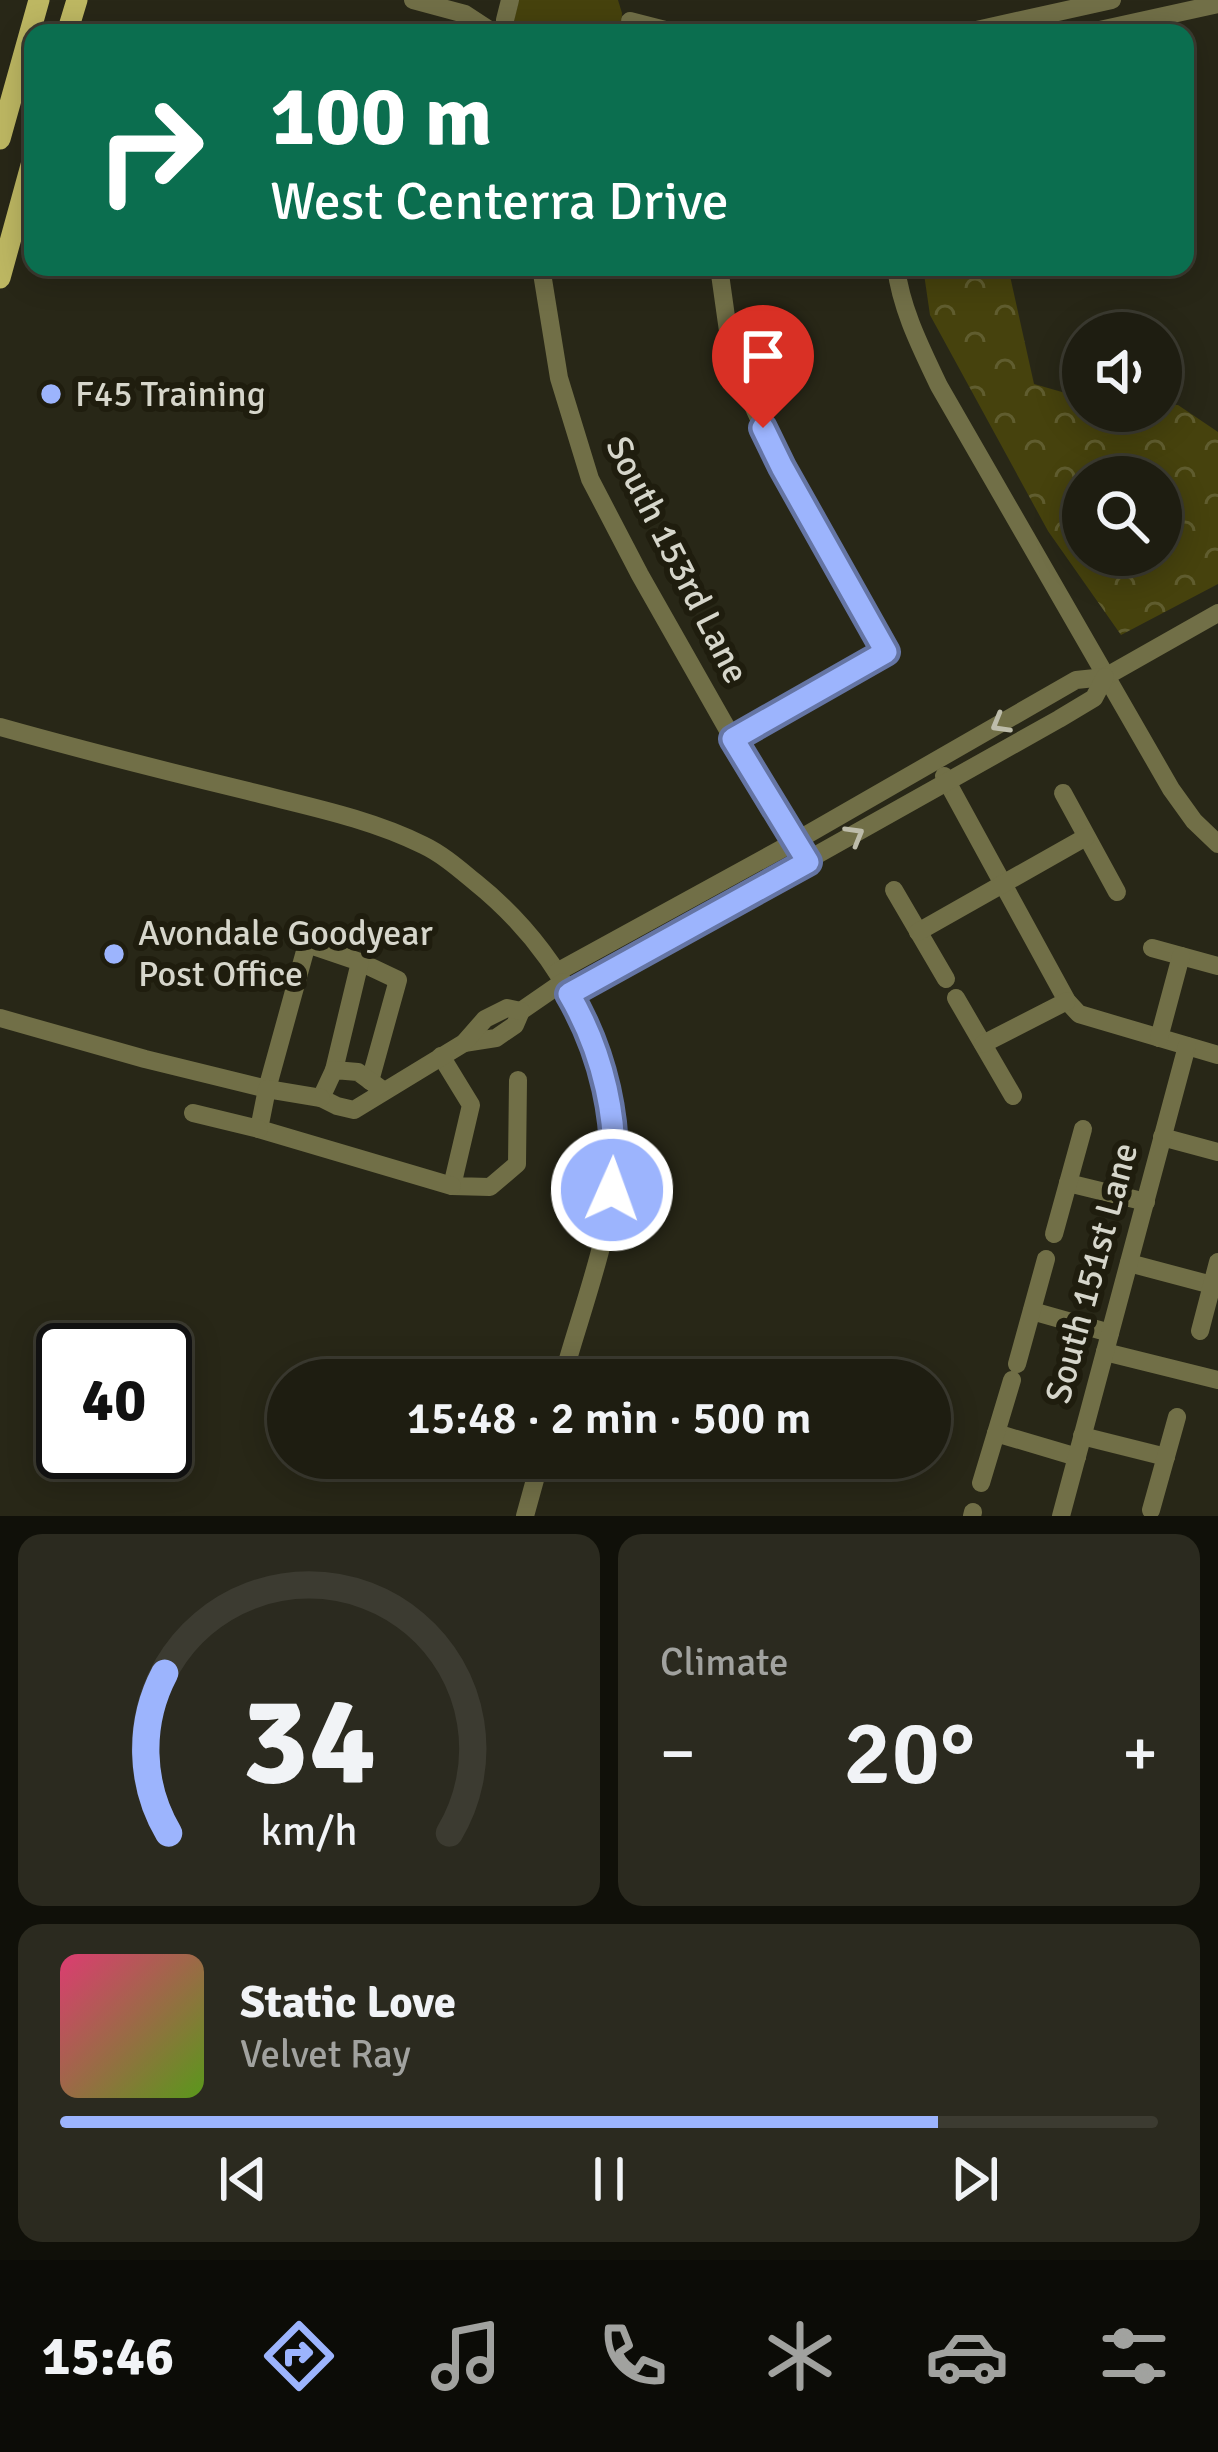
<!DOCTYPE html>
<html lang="en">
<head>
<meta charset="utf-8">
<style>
	:root { --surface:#1e1d11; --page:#2b2a1f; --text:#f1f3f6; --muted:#a1a29f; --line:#3c3b31; --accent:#9cb4fd }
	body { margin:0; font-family:Signika,sans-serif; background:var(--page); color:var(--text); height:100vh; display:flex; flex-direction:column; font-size:45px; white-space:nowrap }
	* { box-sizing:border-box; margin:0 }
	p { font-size:39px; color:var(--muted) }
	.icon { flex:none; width:66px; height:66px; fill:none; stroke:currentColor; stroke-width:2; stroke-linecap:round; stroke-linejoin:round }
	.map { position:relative; height:1516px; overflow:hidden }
	.sheet { display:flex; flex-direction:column; gap:18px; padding:18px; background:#101009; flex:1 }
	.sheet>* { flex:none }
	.top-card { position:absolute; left:24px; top:24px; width:1170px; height:252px; border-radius:24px; box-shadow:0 6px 30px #0003,0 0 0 3px var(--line); background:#0b6e4f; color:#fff; overflow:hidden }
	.tools { position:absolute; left:1062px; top:312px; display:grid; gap:24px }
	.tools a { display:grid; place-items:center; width:120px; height:120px; border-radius:50%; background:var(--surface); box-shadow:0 6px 30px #0003,0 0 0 3px var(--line); font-size:60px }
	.speed { position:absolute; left:36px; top:1323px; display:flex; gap:24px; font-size:60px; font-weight:700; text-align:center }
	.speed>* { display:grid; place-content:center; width:156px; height:156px; border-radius:50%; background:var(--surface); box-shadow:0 6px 30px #0003,0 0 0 3px var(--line); line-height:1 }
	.speed .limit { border:6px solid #111; border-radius:18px; background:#fff; color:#111 }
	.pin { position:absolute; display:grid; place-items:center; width:102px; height:102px; color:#fff; margin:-123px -51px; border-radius:50% 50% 50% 0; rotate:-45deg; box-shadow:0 0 12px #0007 }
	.pin .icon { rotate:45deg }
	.me { position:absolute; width:132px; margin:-66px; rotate:2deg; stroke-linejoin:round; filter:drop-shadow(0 0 9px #0008) }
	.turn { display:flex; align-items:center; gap:42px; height:252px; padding:0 48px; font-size:54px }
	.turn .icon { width:156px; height:156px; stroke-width:2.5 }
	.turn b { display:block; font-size:84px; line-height:102px }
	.big { font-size:90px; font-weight:600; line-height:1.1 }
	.sheet .card { flex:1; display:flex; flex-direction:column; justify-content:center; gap:18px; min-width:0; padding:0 42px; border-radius:24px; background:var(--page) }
	.sheet .dial { align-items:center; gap:0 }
	.dial svg { height:312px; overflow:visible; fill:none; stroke:var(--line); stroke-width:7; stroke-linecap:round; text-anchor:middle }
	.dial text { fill:var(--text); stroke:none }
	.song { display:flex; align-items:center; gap:36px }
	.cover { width:144px; height:144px; border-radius:18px; background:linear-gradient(135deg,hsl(340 70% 55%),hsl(90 70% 35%)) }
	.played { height:12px; border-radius:6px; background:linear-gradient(90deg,var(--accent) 80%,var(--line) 80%) }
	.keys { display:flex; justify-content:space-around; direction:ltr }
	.heat { display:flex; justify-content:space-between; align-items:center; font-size:66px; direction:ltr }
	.sheet .tiles { flex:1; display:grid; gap:18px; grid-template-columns:1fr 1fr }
	.card:last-child { grid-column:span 2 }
	.trip { position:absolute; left:267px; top:1359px; width:684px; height:120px; border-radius:60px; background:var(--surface); box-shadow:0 6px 30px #0003,0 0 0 3px var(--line); font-weight:600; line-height:120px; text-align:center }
	.menu { display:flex; height:192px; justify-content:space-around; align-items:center; background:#0c0c07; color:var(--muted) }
	.menu .icon { width:84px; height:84px }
	.menu .active { color:var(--accent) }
	.menu b { font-size:54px; color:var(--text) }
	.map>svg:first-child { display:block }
	.park { fill:url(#park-crowns); fill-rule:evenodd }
	.garden { fill:#46420d }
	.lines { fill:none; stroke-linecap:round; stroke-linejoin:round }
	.minor { stroke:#716f47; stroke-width:18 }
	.major { stroke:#bdb762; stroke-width:21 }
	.oneway { stroke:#bdbcaa }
	.route-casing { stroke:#6575a4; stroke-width:30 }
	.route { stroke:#9cb4fd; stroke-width:21 }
	.poi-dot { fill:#9cb4fd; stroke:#1f1d0e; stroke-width:4.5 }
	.labels { text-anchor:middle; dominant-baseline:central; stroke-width:12; stroke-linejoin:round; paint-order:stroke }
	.poi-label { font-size:36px; fill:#d6d6cb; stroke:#1f1d0e; text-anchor:start }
	.street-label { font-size:36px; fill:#d6d6cb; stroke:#1f1d0e }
</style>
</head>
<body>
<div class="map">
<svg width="1218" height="1516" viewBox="0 0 1218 1516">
	<defs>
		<pattern id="park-crowns" width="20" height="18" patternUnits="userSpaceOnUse" patternTransform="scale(3)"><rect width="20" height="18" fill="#46420d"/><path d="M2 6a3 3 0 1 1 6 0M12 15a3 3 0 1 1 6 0" fill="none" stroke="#605d2f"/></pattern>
	</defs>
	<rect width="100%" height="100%" fill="#282717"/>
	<path class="park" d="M923 267H1008L1034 384 1083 398V411H1161V404L1178 405 1218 432V584L1121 635 1048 531 930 315ZM1083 477H1161V555H1083Z"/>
	<path class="garden" d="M519 0H618L622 13 621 33H516L514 19Z"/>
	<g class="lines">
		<g class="minor">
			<path d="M413 0 465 14 494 33"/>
			<path d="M630 21 677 33"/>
			<path d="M507 33 505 20 510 0"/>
			<path d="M963 33 1112 0"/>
			<path d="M1086 33 1218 4"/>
			<path d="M541 267 559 378 590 479 640 575 733 739 808 862"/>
			<path d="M719 267 729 338 745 388 781 467 886 651 733 739"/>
			<path d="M896 267C901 309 921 348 939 386L1171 789 1194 821 1218 844"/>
			<path d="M0 727C82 750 165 771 248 791 306 806 369 818 423 845 442 854 458 868 475 882 556 947 616 1051 615 1158 613 1231 581 1310 562 1380"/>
			<path d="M944 776 1067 1001 1079 1014 1218 1055"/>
			<path d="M1063 793 1117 892"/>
			<path d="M894 890 946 979"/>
			<path d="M918 932 1086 837"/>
			<path d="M1152 948 1218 966"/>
			<path d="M360 962 398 980 370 1081"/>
			<path d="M557 972 796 841 1076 680 1105 677 1218 613"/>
			<path d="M569 994 1059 719 1094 698 1105 677"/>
			<path d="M956 998 1013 1096"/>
			<path d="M0 1018 145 1059 267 1089 307 944 360 962 334 1070"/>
			<path d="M1159 1038 1181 956"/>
			<path d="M464 1043 496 1038 515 1025 521 1011 563 982"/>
			<path d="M983 1044 1067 1001"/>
			<path d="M441 1056 471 1105 452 1186 490 1187 517 1164 518 1080"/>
			<path d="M384 1091 358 1072 334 1070 321 1098 337 1106 354 1110 464 1043 485 1019 507 1008 521 1011"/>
			<path d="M321 1098 267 1089 259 1129 452 1186"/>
			<path d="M193 1113 259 1129"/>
			<path d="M1162 1137 1218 1152"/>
			<path d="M1068 1183 1146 1202"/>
			<path d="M1054 1234 1083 1129"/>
			<path d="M1129 1263 1212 1285"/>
			<path d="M1032 1311 1110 1333"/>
			<path d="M1200 1331 1218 1262"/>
			<path d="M1105 1352 1218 1380"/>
			<path d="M1017 1364 1046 1259"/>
			<path d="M996 1433 1077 1457"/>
			<path d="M1082 1436 1166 1457"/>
			<path d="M981 1483 1012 1380"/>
			<path d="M1151 1510 1177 1417"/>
			<path d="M525 1516 541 1458"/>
			<path d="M972 1516 973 1512"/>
			<path d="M1061 1516 1187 1046"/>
		</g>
		<g class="major">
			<path d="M67 33 77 0"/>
			<path d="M0 139 39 0"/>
			<path d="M0 278 33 158"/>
		</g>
	</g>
	<defs><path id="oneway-chevron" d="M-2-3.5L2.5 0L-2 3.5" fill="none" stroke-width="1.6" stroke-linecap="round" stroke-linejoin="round" transform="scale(3)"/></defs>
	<g class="oneway">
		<use href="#oneway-chevron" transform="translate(1000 724) rotate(150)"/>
		<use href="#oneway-chevron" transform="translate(855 835) rotate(-30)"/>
	</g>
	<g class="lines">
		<g class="route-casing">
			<path id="route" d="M612 1190C620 1123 603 1052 569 994L808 862 733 739 886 652 782 467 763 428"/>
		</g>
		<use href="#route" class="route"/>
	</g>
	<g class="poi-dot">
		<circle cx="51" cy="394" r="12"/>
		<circle cx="114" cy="954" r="12"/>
	</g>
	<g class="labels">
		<g class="poi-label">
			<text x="75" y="394">F45 Training</text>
			<text x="138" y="933">Avondale Goodyear<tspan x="138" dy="41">Post Office</tspan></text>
		</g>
		<g class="street-label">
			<text transform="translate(677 560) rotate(63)">South 153rd Lane</text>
			<text transform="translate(1092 1273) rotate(-75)">South 151st Lane</text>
		</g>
	</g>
</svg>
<div class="tools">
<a><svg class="icon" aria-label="sound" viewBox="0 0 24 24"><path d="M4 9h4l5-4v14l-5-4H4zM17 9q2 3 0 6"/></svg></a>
<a><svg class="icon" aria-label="search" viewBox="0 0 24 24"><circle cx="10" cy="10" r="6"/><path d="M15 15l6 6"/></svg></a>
</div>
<div class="speed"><div class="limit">40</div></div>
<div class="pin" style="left:763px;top:428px;background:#d93025"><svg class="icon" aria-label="arrive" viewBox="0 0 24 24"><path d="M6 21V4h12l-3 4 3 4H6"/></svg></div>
<svg class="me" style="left:612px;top:1190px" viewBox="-20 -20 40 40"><circle r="17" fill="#9cb4fd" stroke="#fff" stroke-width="3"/><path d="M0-11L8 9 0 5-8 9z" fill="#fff"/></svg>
<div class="trip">15:48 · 2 min · 500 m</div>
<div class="top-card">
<div class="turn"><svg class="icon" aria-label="right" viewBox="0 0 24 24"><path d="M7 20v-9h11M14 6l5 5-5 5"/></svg><div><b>100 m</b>West Centerra Drive</div></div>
</div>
</div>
<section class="sheet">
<div class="tiles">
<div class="card dial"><svg viewBox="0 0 100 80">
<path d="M14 69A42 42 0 1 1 86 69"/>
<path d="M14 69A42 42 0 0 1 13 28" stroke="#9cb4fd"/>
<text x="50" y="56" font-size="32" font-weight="700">34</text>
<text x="50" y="72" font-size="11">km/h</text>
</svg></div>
<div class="card"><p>Climate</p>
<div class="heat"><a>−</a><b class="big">20°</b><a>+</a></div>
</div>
<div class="card">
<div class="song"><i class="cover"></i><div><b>Static Love</b><p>Velvet Ray</p></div></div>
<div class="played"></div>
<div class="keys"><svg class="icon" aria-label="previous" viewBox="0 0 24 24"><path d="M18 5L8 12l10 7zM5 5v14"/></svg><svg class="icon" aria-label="pause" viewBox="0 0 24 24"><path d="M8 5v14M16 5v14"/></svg><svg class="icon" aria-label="next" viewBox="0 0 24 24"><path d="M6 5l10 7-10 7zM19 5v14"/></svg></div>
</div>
</div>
</section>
<nav class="menu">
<b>15:46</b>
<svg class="icon active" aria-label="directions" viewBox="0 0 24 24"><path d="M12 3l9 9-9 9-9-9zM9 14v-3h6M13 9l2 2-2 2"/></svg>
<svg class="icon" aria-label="music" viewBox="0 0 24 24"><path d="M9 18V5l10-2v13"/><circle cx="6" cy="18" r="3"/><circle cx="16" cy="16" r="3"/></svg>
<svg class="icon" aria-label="phone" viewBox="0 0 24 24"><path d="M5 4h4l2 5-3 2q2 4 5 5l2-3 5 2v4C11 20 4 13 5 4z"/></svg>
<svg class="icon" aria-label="climate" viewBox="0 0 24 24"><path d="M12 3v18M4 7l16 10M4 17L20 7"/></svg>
<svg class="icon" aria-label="car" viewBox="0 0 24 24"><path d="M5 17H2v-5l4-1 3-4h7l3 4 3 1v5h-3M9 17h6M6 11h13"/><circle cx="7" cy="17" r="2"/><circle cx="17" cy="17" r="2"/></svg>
<svg class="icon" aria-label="filters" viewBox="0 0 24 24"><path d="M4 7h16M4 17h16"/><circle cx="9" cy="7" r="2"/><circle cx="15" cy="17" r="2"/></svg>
</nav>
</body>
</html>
